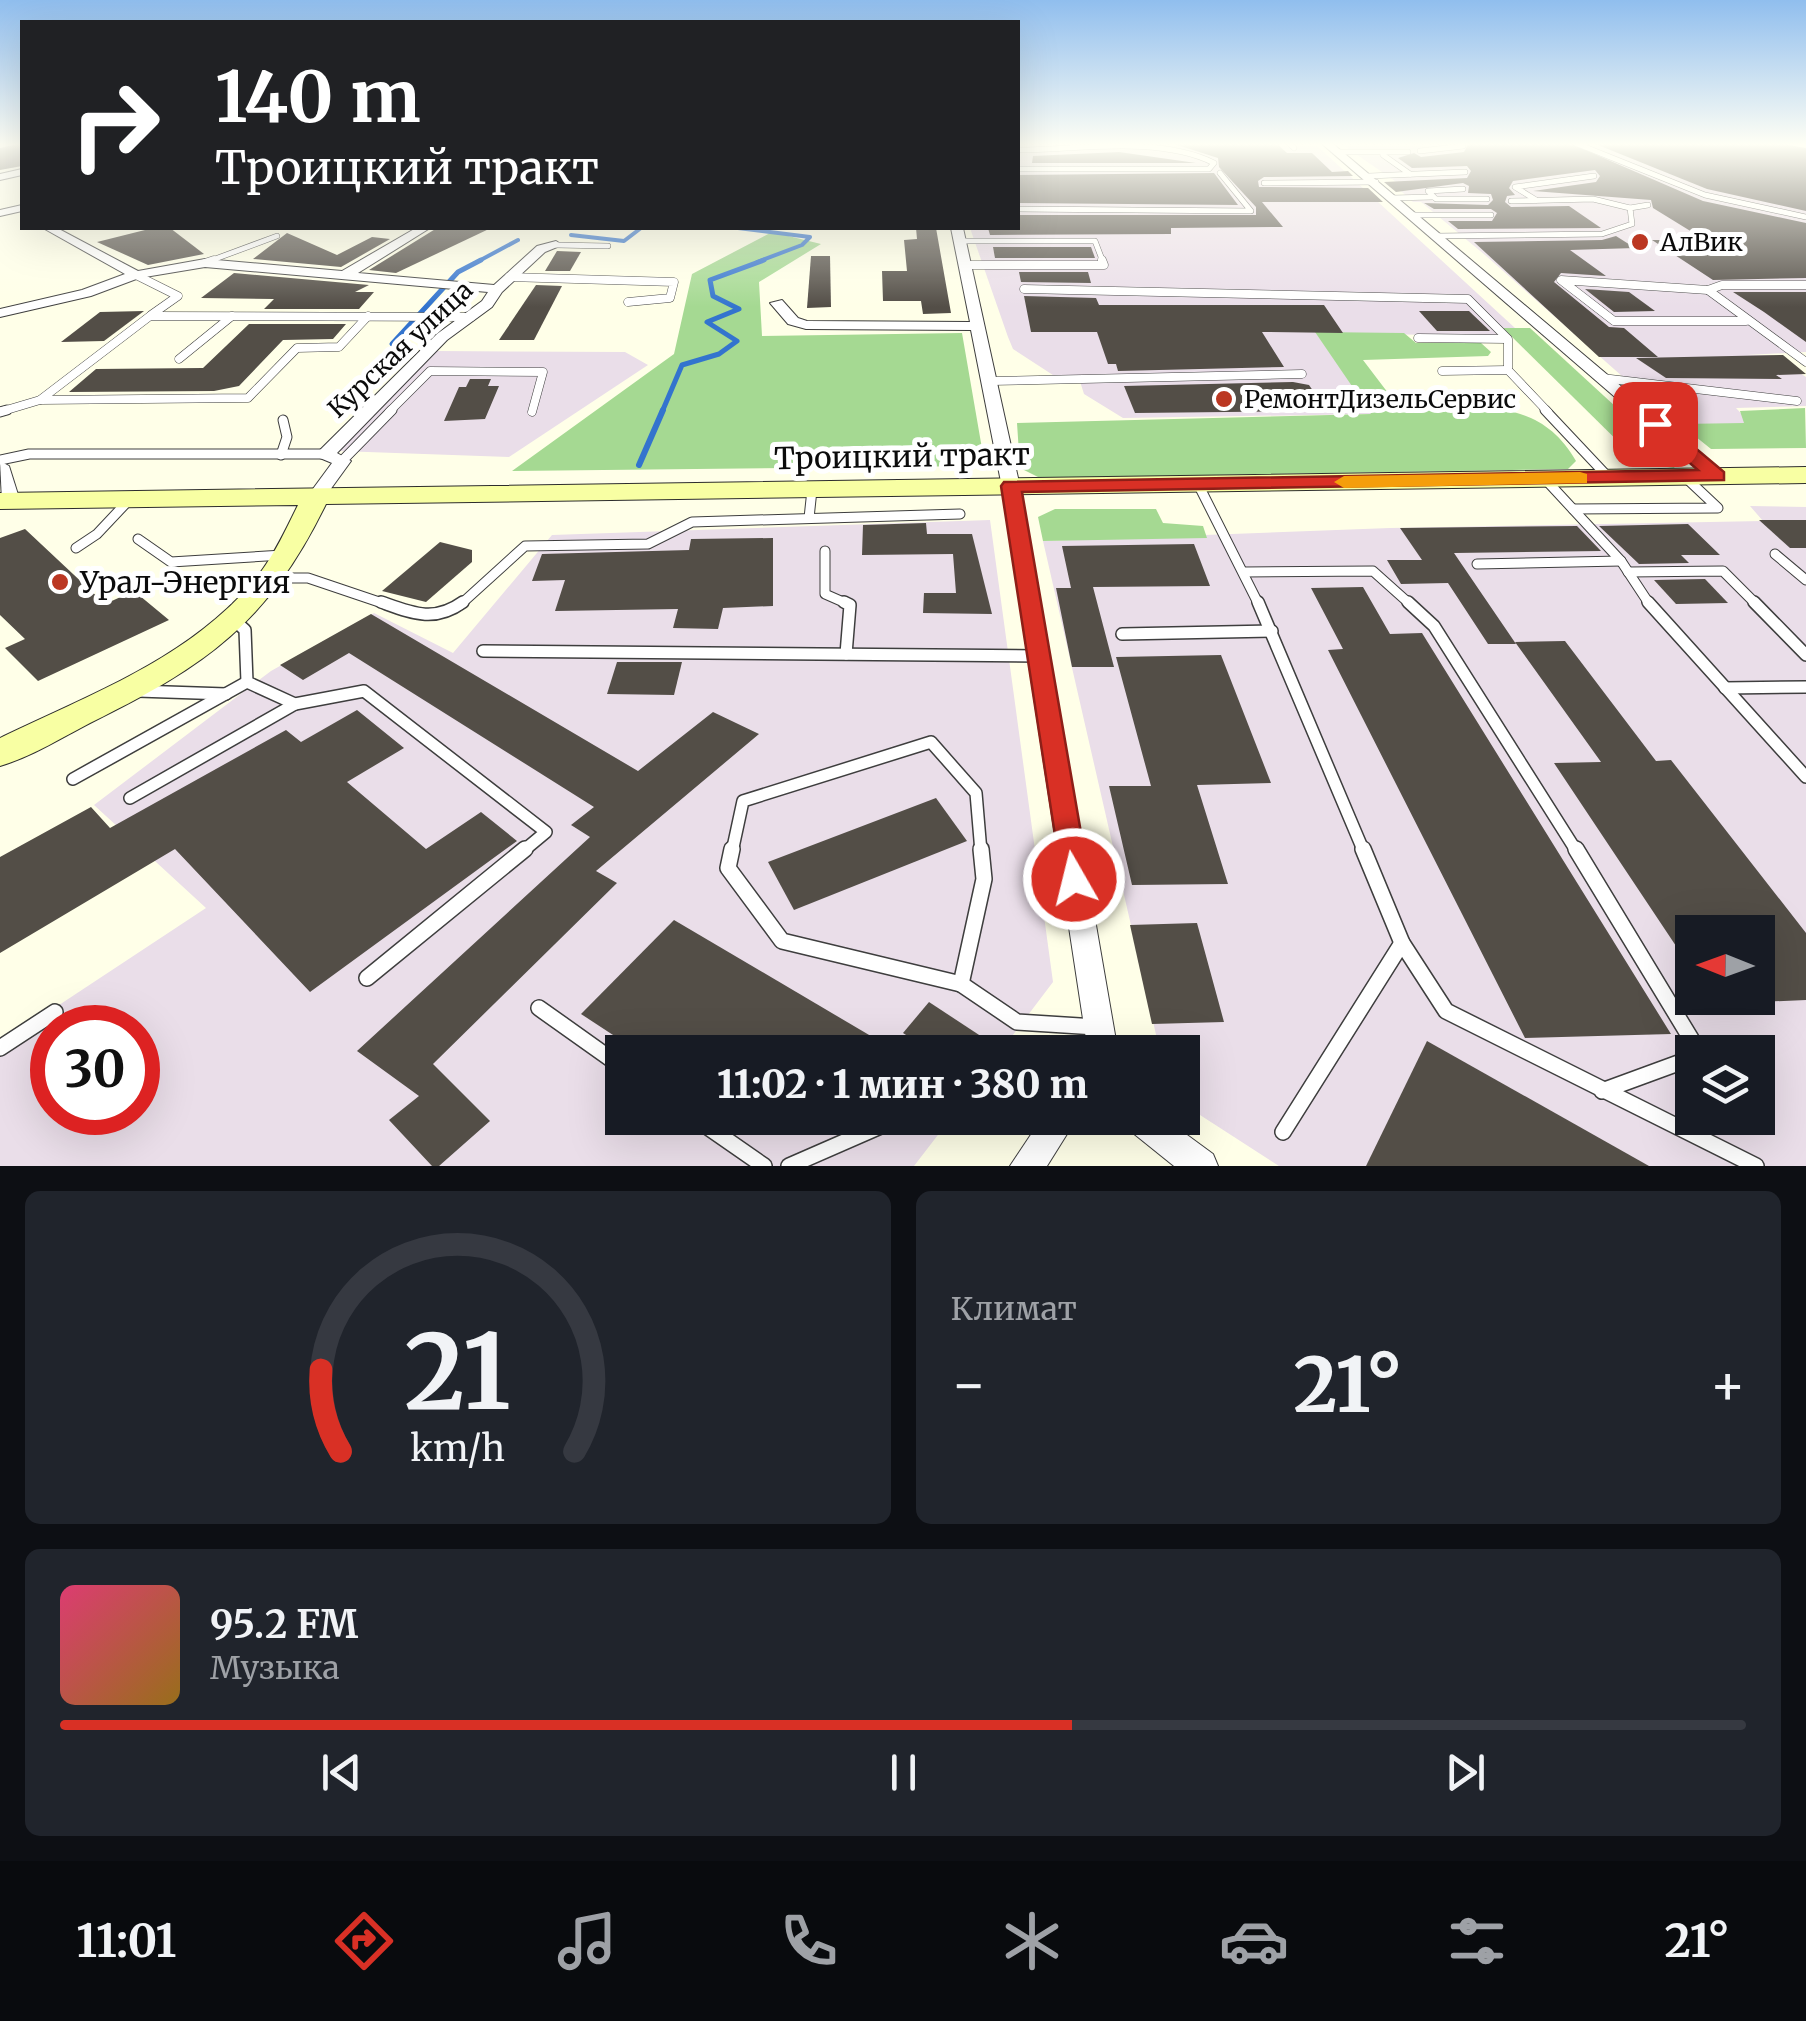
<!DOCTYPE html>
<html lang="ru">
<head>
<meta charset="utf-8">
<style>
	:root { --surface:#171b24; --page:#20242c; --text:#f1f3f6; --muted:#9ea1a6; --line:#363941; --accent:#d93025 }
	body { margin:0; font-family:Merriweather,serif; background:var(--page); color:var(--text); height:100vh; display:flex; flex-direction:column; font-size:38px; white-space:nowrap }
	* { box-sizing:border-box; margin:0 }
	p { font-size:32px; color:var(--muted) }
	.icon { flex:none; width:55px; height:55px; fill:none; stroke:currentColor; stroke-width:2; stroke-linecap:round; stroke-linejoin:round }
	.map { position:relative; height:1166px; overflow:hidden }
	.sheet { display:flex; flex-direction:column; gap:25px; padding:25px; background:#0d0f14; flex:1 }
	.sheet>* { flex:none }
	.guide { position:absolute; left:20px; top:20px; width:1000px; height:210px; border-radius:0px; box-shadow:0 10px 40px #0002; background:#202124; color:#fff; overflow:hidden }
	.needle { width:65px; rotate:271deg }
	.controls { position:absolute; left:1675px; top:915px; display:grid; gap:20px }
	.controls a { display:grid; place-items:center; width:100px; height:100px; border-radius:0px; background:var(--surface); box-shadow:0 10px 40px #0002; font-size:50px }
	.speed { position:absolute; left:30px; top:1005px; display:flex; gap:20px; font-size:50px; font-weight:700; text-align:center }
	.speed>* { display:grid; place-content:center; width:130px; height:130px; border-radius:50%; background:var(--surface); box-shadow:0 10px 40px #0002; line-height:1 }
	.speed .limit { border:15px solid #d22; background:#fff; color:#111 }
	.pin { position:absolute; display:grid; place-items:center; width:85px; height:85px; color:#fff; margin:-42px; border-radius:20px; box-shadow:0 5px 15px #0006 }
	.me { position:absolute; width:110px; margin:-55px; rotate:352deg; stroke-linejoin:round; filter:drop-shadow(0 0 8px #0008) }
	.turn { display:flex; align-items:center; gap:35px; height:210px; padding:0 30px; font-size:45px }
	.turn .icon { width:130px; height:130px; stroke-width:2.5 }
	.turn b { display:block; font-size:70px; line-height:85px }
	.big { font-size:75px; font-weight:800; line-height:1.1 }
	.sheet .tile { flex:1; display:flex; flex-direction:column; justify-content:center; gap:15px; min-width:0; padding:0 35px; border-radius:15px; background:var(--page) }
	.sheet .dial { align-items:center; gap:0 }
	.dial svg { height:260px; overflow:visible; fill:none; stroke:var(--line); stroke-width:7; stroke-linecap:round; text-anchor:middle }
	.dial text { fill:var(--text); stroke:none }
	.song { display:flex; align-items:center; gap:30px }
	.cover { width:120px; height:120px; border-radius:15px; background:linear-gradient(135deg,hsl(340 70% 55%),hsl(40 70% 35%)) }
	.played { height:10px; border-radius:5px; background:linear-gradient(90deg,var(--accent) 60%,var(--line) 60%) }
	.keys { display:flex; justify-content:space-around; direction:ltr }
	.heat { display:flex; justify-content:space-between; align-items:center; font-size:55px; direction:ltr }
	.sheet .tiles { flex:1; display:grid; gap:25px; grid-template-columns:1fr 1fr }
	.tile:last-child { grid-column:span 2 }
	.trip { position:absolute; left:605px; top:1035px; width:595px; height:100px; border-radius:0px; background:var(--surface); box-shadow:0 10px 40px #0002; font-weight:800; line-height:100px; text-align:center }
	.tabs { display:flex; height:160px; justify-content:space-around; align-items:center; background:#090b0e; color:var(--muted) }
	.tabs .icon { width:70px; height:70px }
	.tabs .on { color:var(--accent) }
	.tabs b { font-size:45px; color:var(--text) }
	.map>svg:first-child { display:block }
	.industrial { fill:#eadee9; fill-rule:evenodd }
	.forest { fill:#a5d992 }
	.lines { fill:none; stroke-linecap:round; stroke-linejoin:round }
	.stream-far2 { stroke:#3374ce; stroke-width:4 }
	.stream-far1 { stroke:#3374ce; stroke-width:5 }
	.stream { stroke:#3374ce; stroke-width:6 }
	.building { fill:#534e47 }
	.lane-far4-casing { stroke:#3e3e3e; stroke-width:6 }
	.lane-far3-casing { stroke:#3e3e3e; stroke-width:9 }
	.lane-far2-casing { stroke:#3e3e3e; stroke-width:11 }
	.lane-far1-casing { stroke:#3e3e3e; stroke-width:14 }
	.lane-casing { stroke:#3e3e3e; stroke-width:18 }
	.street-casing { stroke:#3e3e3e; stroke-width:2 }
	.secondary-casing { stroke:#2d2d2d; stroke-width:2 }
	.lane-far4 { stroke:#fff; stroke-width:5 }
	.lane-far3 { stroke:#fff; stroke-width:8 }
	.lane-far2 { stroke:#fff; stroke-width:9 }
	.lane-far1 { stroke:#fff; stroke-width:11 }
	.lane { stroke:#fff; stroke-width:15 }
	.street { fill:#fff; fill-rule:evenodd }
	.secondary { fill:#f8ffa3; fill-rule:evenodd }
	.route { fill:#d93025; stroke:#8d1f18; stroke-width:2.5 }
	.slow { fill:#f59e0b }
	.poi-dot { fill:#bb3722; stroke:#fff; stroke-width:4 }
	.labels { text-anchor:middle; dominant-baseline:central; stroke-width:10; stroke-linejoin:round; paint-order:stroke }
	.far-poi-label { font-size:25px; fill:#0b0b0b; stroke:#fff; text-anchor:start }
	.far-street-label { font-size:25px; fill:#0b0b0b; stroke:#fff }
	.street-label { font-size:30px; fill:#0b0b0b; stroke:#fff }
	.poi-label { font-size:30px; fill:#0b0b0b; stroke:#fff; text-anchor:start }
</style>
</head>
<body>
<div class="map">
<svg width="1806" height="1166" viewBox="0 0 1806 1166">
	<rect width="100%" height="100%" fill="#ffffe8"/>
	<g class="industrial">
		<path d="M1018 143H1314L1515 328H1492L1498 336 1316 333 1372 414 1123 418 1084 394 1078 375 1056 377 1013 349 1008 337 970 228H1018Z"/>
		<path d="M1340 143H1669L1806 191V352L1746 355H1772L1806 377V406L1736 408 1755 428 1683 430 1485 255 1421 202H1413L1401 191 1408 190Z"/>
		<path d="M436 351 625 352 648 365 509 457 339 451Z"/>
		<path d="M1750 506 1806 507V1166H1279L1183 1104 1182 1052H1160L1043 541 1390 528 1763 521ZM1692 932H1758V998H1692ZM1692 1052H1758V1118H1692Z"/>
		<path d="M990 520 1053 982 1000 1052H622V1118H951L914 1166H0V1044L206 908 94 805 271 671 374 613 453 653 552 535ZM52 1028H138V1112H52Z"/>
	</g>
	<g class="forest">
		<path d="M772 232 821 244 759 282 762 336 962 333 985 466 512 471 674 354 692 274Z"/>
		<path d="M1503 328H1530L1677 463 1674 468 1640 463Z"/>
		<path d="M1315 332 1404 333 1416 343H1481L1491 352 1488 356 1363 360 1401 410C1469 409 1537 392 1576 461L1568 469 1040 478 1020 468 1017 423 1371 414Z"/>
		<path d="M1805 408 1806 448 1711 449 1680 424 1744 423 1740 411Z"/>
		<path d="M1055 509H1156L1163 523 1203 526 1207 538 1043 541 1038 517Z"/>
	</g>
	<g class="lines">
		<g class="stream-far2">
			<path d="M738 228 810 237 802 245 757 262"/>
			<path d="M571 235 624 241 641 228"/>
			<path d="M477 262 518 240"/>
		</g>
		<g class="stream-far1">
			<path d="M392 344 458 272 481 260"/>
			<path d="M662 412 682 365 719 354 737 341 707 322 739 309 713 296 710 280 764 260"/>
		</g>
		<path class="stream" d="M639 465 663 410"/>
	</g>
	<g class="building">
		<path d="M22 143V166L0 170V148Z"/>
		<path d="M1171 143H1276L1287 153H1312L1332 172 1348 171 1353 176 1264 177 1258 181 1259 187 1368 188 1383 202H1262L1283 227 1171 228V234L990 235 988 228H1018V215H1256V207L1219 167 1218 158Z"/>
		<path d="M1469 143H1569L1703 201 1806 223V278L1713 280 1652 240H1705L1653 208 1651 200 1533 191 1596 182 1600 176 1595 170 1513 181 1509 188 1515 195 1507 196 1505 202 1511 207 1569 206 1601 228 1458 229 1448 221H1492L1497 213 1491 209H1434L1424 203 1488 205 1493 200 1491 194 1468 193 1469 186 1463 183 1396 192 1384 182 1467 178 1471 171 1467 166 1412 168 1398 158 1414 153 1421 157 1464 152Z"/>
		<path d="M1593 143H1778L1806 148V211L1707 189Z"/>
		<path d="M1119 152 1196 163H1032L1033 156Z"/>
		<path d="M1214 173 1238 205 1018 203V175Z"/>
		<path d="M153 228H170L204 254 148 265 97 242Z"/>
		<path d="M437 228H491L396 273 369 270Z"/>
		<path d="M916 228H936L951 313 923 314 921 301H883L882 271H907L904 240 917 239Z"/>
		<path d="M287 233 337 255 372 237 390 239 341 267 253 259Z"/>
		<path d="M1616 236 1635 248 1570 250 1606 276 1561 273 1554 282 1609 327 1624 328 1658 357H1599L1474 242 1602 240Z"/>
		<path d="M993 247H1091L1095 258H995Z"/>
		<path d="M557 251 581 252 570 271H545Z"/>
		<path d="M811 256H830L831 307 807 308Z"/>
		<path d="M1019 272H1088L1091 283 1021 282Z"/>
		<path d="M234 273 369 285 355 292H374L359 309H264L274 299 201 298Z"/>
		<path d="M536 285 562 286 534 340H499Z"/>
		<path d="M1585 289 1629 292 1655 311 1614 312Z"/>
		<path d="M1733 292H1806V342L1764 312Z"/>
		<path d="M1024 296 1096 298 1099 305H1324L1343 333 1262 332 1284 367 1118 371 1116 364H1108L1097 332H1031Z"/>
		<path d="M144 311 104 341 61 342 100 312Z"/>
		<path d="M1419 311H1469L1490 331H1437Z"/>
		<path d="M249 324H346L333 339 283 340 239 386 214 391 69 392 96 369 203 368Z"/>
		<path d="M1783 355 1806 374 1776 375 1782 379 1666 378 1636 358Z"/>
		<path d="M470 379H491L488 386H499L485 419 444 421 459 387H466Z"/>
		<path d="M1293 382 1309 385 1327 411 1135 413 1124 386Z"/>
		<path d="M1759 520H1806V548H1790Z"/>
		<path d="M926 523 927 534H972L992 614 923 613 924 593H956L953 554 862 555 863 525Z"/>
		<path d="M1688 524 1720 555H1681L1689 563 1639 564 1599 526Z"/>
		<path d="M1577 526 1601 551 1454 553 1516 644H1488L1448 583 1401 584 1387 560H1422L1400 528Z"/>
		<path d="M25 529 105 604 134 591 169 620 38 681 5 648 25 639 0 615V538Z"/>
		<path d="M773 538V606L723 608 718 629 673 628 678 609 555 611 565 580 532 581 542 554 689 550 691 539Z"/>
		<path d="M440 542 472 550V562L426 602 382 591Z"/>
		<path d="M1194 544 1210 586 1093 587 1114 667H1072L1056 588H1071L1062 546Z"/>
		<path d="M1705 579 1728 603 1676 604 1654 580Z"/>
		<path d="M1363 587 1390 634 1422 633 1671 1034 1525 1038 1328 650 1343 649 1311 588Z"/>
		<path d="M371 614 638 771 713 712 759 734 596 871 617 883 433 1064 490 1121 439 1166H432L389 1120 419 1096 357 1051 590 837 571 825 594 807 349 653 303 680 280 665Z"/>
		<path d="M1565 641 1656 761 1671 760 1806 933V1000L1758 1002V932H1692V970L1554 763 1601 762 1515 642Z"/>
		<path d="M1221 655 1271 783 1197 785 1228 884 1132 885 1109 786H1151L1116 657Z"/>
		<path d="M617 662H682L674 695 607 694Z"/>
		<path d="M357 710 404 748 347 782 426 849 481 812 517 841 310 992 175 849 0 953V857L91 807 110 828 286 730 301 742Z"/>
		<path d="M936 798 967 841 794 910 768 862Z"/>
		<path d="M674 920 898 1052H639L581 1014Z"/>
		<path d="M1197 923 1224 1022 1152 1024 1130 925Z"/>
		<path d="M929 1002 1005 1052H932L903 1033Z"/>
		<path d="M1427 1041 1649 1166H1366Z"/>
	</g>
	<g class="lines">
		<g class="lane-far4-casing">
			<g id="lane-far4">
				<path d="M1289 143 1294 148"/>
				<path d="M1575 143 1705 195 1806 217"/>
				<path d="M1420 151 1463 146 1458 143"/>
				<path d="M1338 152H1408"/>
				<path d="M1383 155 1410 174"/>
				<path d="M1018 169H1209L1214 163C1160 136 1080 149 1021 150"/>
				<path d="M1369 176 1465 172"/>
				<path d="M1264 183 1376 182"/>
				<path d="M1463 189 1428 191 1436 199H1487"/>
				<path d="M1392 198 1433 197"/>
				<path d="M1536 200 1515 187 1594 176"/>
				<path d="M1511 201 1593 199 1630 208"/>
				<path d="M1018 209 1251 211 1220 173"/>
				<path d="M1411 215H1491"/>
				<path d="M1434 236 1602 234 1632 224 1630 208 1648 205"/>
				<path d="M962 241H1095L1103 262"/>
				<path d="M556 245 608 246"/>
				<path d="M207 262 277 236"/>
			</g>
		</g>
		<g class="lane-far3-casing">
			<g id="lane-far3">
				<path d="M205 263 214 260"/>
				<path d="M965 265H1104L1102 260"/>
				<path d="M136 275 178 296 151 315"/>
				<path d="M509 277 674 282 670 298 628 302"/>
				<path d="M1024 289 1468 299 1508 339V370"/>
				<path d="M1708 290 1806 362"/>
				<path d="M1746 321H1614L1561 280 1708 290 1722 285H1806"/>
				<path d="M1418 338 1507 339"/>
				<path d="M179 359 232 316"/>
				<path d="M1442 371 1508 370 1548 412"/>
				<path d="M1602 378 1797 401"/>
				<path d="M991 381 1302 374"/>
				<path d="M40 400 150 316 471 317"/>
				<path d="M0 412 40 400 248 398 297 348 339 347 368 316"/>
				<path d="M389 412 430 371 543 372 532 412"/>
			</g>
		</g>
		<g class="lane-far2-casing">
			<g id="lane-far2">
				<path d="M1545 410 1609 478"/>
				<path d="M0 412 7 410"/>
				<path d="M281 455 287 437 283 420"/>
				<path d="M0 460 29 454H326"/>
				<path d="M342 461 392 410"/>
				<path d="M1545 479 1621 561 1650 605"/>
				<path d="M1198 484 1259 605"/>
				<path d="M1573 509 1718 508 1684 476"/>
				<path d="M809 518 812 490"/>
				<path d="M138 539 171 562 283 555"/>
				<path d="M76 548 97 534 129 500"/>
				<path d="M825 551V594L850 605"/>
				<path d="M1775 554 1806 580"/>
				<path d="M1477 564 1621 561"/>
				<path d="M1244 572 1373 571 1411 605"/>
				<path d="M1628 572 1723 571 1757 605"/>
				<path d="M273 578H308L388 605"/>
				<path d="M460 605 525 546 648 544 692 522 960 514"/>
			</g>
		</g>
		<g class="lane-far1-casing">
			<g id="lane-far1">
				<path d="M381 602C412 613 434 623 463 602"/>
				<path d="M844 602 850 605 846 654"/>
				<path d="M1258 602 1364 852"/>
				<path d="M1408 602 1434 626 1577 852"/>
				<path d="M1648 602 1806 777"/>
				<path d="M1754 602 1806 655"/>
				<path d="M234 620 245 630 247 682 295 704 364 691 546 832 522 852"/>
				<path d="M1122 634 1272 631"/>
				<path d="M483 651 1039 656"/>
				<path d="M1725 688 1806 687"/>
				<path d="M138 691 226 694"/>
				<path d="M73 779 247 682"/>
				<path d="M130 798 295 704"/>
				<path d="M732 852 743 801 931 742 976 793 981 852"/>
			</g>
		</g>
		<g class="lane-casing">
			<g id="lane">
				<path d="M732 849 728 868 782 941 961 984"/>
				<path d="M1363 849 1402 943 1446 1011 1756 1166"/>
				<path d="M1576 849 1699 1052"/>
				<path d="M367 978 525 849"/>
				<path d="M961 984 1017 1022 1096 1027"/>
				<path d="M961 984 984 879 981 849"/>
				<path d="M539 1008 622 1067"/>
				<path d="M0 1048 55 1012"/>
				<path d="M1602 1091 1692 1058"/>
				<path d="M695 1118 764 1166"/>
				<path d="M1283 1132 1402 943"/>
				<path d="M789 1166 899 1118"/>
			</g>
		</g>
		<g class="street-casing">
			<g id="street">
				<path d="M1321 143H1332L1723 472 1726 476 1723 480H1711Z"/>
				<path d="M22 169V175L0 180V174Z"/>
				<path d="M22 205V211L0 216V210Z"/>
				<path d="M43 228H57L138 271 205 259 342 271 416 228H430L358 273 494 285 537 246 556 241 562 245 545 252 502 292 492 307 447 340 337 453 351 461 322 501 316 502 307 497 332 463 320 458V450L437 334 482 301 488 292 205 267 139 278 91 296 0 317V309L82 290 125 274Z"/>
				<path d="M951 228H963L1020 487 1118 1052H1088L1002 487 971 330 806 329 788 324 770 303 782 300 798 318 807 321 970 322Z"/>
				<path d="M0 461 9 466 20 501 17 505H5L2 501Z"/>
				<path d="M1042 1118H1077L1047 1166H1010Z"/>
				<path d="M1123 1118H1164L1213 1154 1218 1166H1174L1128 1129Z"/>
			</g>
		</g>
		<g class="secondary-casing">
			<path id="secondary" d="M1806 467V483L326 504C268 623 206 666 90 723 61 738 31 757 0 766V738C91 694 196 656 260 573 276 552 287 527 298 505L0 509V493Z"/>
		</g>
		<use href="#lane-far4" class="lane-far4"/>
		<use href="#lane-far3" class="lane-far3"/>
		<use href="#lane-far2" class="lane-far2"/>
		<use href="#lane-far1" class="lane-far1"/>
		<use href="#lane" class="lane"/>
		<use href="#street" class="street"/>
		<use href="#secondary" class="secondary"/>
	</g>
	<linearGradient id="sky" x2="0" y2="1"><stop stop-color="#90beee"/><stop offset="0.47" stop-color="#fffff5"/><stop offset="1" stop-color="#fffff5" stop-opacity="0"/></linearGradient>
	<rect width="1806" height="307" fill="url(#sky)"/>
	<path class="route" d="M1649 420H1662L1724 472V480L1022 492 1089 879 1085 887 1074 891 1063 887 1001 486 1004 482 1698 470 1649 428Z"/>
	<path class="slow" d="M1580 472 1587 474V483L1344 488 1334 482 1344 476Z"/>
	<g class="poi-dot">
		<circle cx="1640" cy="242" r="10"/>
		<circle cx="1224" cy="399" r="10"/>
		<circle cx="60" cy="582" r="10"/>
	</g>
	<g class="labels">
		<g class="far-poi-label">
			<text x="1660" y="242">АлВик</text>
			<text x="1244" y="399">РемонтДизельСервис</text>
		</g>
		<g class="far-street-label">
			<text transform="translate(400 349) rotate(-43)">Курская улица</text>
		</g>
		<g class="street-label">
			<text transform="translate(902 456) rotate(-1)">Троицкий тракт</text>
		</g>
		<g class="poi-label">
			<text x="80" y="582">Урал-Энергия</text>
		</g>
	</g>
</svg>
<div class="controls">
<a><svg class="needle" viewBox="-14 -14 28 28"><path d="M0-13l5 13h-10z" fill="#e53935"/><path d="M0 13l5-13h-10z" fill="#9ea1a6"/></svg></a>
<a><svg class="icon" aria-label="layers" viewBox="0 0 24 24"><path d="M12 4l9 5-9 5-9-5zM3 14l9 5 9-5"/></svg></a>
</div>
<div class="speed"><div class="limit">30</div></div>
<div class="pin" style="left:1655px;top:424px;background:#d93025"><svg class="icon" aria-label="arrive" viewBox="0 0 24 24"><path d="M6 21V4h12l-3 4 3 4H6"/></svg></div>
<svg class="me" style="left:1074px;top:879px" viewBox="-20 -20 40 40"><circle r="17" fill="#d93025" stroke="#fff" stroke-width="3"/><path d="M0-11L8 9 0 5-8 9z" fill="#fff"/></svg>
<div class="trip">11:02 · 1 мин · 380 m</div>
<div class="guide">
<div class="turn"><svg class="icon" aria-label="right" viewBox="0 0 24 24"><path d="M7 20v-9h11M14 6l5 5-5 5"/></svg><div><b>140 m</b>Троицкий тракт</div></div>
</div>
</div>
<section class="sheet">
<div class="tiles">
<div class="tile dial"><svg viewBox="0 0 100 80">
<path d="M14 69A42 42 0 1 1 86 69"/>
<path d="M14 69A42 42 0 0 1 8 44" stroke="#d93025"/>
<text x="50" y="56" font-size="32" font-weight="700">21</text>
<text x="50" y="72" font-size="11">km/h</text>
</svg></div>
<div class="tile"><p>Климат</p>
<div class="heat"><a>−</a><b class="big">21°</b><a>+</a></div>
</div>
<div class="tile">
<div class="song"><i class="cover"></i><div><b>95.2 FM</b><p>Музыка</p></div></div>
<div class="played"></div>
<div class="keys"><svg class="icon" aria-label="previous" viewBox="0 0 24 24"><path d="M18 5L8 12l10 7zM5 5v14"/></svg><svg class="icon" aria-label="pause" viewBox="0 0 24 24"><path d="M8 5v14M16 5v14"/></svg><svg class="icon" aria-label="next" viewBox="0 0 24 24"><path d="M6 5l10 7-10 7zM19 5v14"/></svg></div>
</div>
</div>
</section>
<nav class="tabs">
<b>11:01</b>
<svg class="icon on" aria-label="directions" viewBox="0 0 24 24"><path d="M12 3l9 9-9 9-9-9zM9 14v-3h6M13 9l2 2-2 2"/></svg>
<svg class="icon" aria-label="music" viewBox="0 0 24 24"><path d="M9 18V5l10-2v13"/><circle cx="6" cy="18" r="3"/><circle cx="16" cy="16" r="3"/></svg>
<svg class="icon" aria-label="phone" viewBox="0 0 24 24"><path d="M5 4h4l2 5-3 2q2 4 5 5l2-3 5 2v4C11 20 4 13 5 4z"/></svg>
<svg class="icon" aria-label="climate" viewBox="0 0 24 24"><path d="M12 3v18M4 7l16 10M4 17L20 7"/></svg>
<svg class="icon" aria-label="car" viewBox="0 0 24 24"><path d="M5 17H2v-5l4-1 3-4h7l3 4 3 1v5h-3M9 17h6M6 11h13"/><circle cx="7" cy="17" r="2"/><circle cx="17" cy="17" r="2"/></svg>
<svg class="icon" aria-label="filters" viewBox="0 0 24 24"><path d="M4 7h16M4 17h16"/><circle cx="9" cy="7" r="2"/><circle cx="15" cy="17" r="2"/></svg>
<b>21°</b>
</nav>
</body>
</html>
